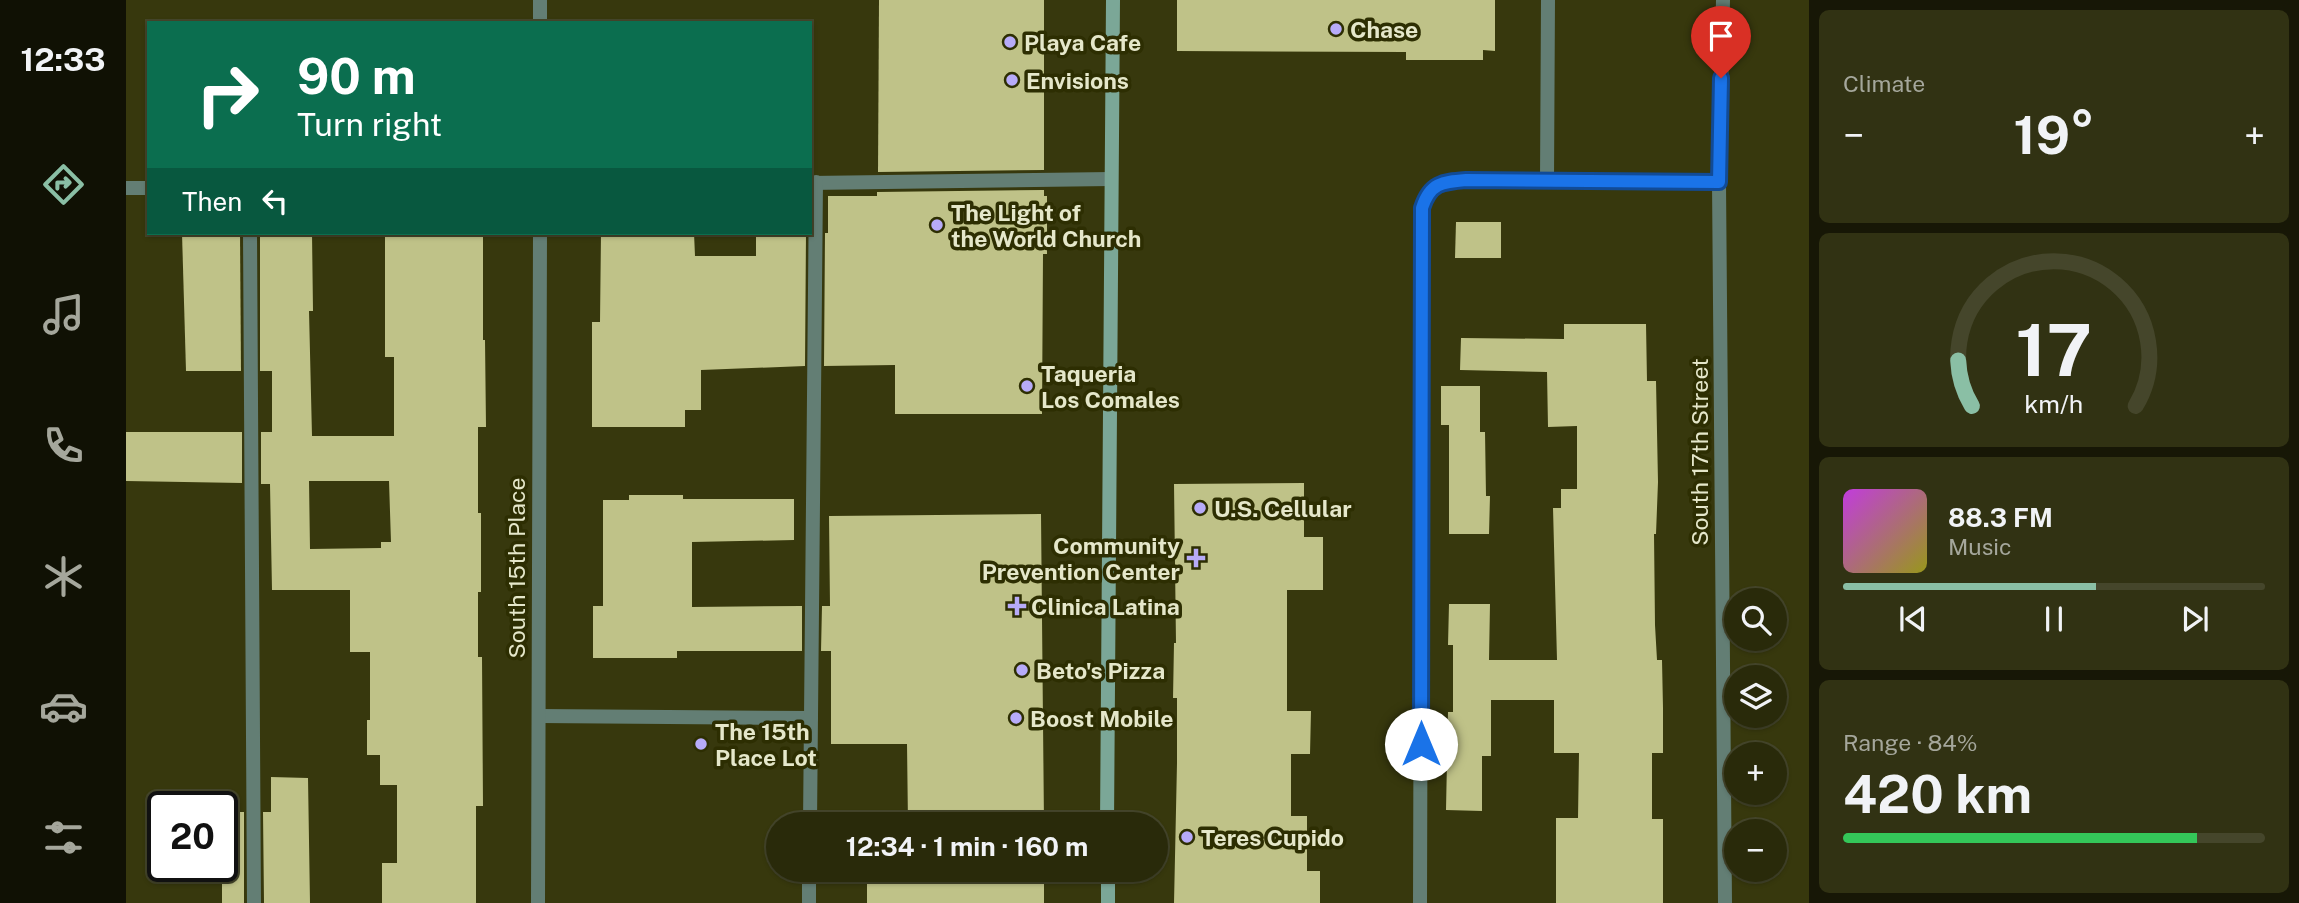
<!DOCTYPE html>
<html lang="en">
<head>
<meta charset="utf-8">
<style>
	:root { --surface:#292a0a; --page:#313213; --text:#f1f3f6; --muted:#a5a79c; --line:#45462b; --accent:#8abfa5 }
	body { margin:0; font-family:"Public Sans",sans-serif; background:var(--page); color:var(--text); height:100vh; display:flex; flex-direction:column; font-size:26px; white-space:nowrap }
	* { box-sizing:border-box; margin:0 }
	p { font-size:23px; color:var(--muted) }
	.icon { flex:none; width:38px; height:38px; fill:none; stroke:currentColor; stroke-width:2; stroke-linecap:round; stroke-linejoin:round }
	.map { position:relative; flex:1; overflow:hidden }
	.sheet { display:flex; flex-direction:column; gap:10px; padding:10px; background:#171706; width:490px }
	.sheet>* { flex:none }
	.hud { position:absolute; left:21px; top:21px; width:665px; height:214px; border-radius:0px; box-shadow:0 2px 5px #0004,0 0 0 2px var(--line); background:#0b6e4f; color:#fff; overflow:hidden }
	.fabs { position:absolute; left:1598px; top:588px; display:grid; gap:14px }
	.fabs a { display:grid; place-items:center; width:63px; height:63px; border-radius:50%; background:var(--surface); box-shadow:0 2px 5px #0004,0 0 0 2px var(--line); font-size:35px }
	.speed { position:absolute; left:21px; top:791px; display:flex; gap:14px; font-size:35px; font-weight:700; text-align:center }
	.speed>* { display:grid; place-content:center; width:91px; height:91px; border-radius:50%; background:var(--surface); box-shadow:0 2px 5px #0004,0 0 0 2px var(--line); line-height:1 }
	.speed .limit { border:4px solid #111; border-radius:10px; background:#fff; color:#111 }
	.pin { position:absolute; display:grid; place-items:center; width:60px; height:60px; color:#fff; margin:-72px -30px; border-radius:50% 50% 50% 0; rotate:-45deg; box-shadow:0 0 7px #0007 }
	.pin .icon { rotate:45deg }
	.me { position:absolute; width:77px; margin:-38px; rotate:0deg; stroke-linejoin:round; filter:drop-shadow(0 0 5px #0008) }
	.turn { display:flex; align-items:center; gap:24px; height:147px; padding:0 35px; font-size:32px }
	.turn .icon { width:91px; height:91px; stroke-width:2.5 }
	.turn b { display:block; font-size:49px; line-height:60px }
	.then { display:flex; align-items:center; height:66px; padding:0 35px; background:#0003; gap:14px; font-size:26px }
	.big { font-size:52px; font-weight:700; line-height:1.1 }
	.sheet .tile { flex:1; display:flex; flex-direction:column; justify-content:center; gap:10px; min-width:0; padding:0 24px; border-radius:10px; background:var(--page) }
	.sheet .dial { align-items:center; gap:0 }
	.dial svg { height:182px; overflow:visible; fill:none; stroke:var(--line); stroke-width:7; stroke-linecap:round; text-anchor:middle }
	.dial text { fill:var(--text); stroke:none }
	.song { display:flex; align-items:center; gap:21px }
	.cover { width:84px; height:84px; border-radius:10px; background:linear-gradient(135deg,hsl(290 70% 55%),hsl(60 70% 35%)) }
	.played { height:7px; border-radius:4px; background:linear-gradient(90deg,var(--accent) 60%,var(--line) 60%) }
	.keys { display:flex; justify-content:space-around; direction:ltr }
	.heat { display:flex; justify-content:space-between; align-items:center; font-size:38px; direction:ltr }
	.charge { height:10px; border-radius:5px; background:linear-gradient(90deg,#34c759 84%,var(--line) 0) }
	.trip { position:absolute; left:640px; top:812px; width:402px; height:70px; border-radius:35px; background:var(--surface); box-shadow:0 2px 5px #0004,0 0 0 2px var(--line); font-weight:700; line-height:70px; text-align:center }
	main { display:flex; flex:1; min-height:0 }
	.dock { display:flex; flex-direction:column; width:126px; justify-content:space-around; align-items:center; background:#101104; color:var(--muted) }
	.dock .icon { width:49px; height:49px }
	.dock .selected { color:var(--accent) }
	.dock b { font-size:32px; color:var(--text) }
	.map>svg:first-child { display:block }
	.building { fill:#bfc288; fill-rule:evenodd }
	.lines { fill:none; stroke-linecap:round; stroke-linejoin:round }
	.lane { stroke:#637e74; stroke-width:14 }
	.street { stroke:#637e74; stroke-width:14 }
	.secondary { stroke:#7ba797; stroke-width:14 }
	.route-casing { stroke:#114b97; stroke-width:18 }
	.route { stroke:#1a73e8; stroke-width:12 }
	.poi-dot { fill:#b7abf8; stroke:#2d2e02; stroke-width:2.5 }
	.labels { text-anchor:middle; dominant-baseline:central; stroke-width:7; stroke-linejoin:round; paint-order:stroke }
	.poi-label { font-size:23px; font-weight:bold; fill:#e5e7ca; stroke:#2d2e02; text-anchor:start }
	.street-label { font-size:23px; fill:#e5e7ca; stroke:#2d2e02 }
</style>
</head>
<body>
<main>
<nav class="dock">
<b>12:33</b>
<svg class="icon selected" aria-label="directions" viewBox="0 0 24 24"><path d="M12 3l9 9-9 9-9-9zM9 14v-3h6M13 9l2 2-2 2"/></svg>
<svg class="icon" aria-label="music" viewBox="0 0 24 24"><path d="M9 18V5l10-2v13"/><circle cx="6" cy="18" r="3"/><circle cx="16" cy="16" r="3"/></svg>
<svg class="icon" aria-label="phone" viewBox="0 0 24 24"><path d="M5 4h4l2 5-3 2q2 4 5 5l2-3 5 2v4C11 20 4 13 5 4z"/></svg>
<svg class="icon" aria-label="climate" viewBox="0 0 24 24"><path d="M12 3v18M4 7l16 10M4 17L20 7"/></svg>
<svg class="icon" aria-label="car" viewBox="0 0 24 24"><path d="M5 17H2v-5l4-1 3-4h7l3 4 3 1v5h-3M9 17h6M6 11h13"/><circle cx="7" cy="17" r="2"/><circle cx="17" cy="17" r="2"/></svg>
<svg class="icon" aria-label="filters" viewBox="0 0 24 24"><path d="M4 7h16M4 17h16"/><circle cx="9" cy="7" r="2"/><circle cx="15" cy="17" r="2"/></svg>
</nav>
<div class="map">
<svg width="1683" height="903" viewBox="0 0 1683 903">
	<rect width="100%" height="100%" fill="#37380d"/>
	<g class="building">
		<path d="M753 0H918V170L752 172Z"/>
		<path d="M1051 0H1369V51L1357 50V60H1280V52L1051 51Z"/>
		<path d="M918 190V196H921V254H917L916 414H769V365L698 366 699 233H702V196H751V192Z"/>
		<path d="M1330 222H1375V258H1329Z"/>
		<path d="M56 233H114L115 371H60Z"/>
		<path d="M134 233H186L187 311H183L186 436H268V357H259V233H357V340H359L360 427H352V513H355V592H352V657H356L357 806H350V903H256V863H271V785H254V755H241V720H244V652H224V590H146L144 484H135V432H146V371H134ZM183 481H263L265 542H255V548L184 549Z"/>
		<path d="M475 233H568L569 256H630V233H680L679 366 575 370V410H559V427H466V322H474Z"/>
		<path d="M1438 324H1520L1521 381H1530L1532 482 1530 534H1528L1529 625 1531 660H1536L1537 708V753H1526V819H1537V903H1430V818H1452L1453 753H1428V700H1365V756H1356V811L1320 810 1322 712H1327V645H1322L1323 604H1364L1363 660H1431L1427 508H1435V489H1451V426L1422 427 1421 372 1334 370 1335 338 1438 339Z"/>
		<path d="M1315 386H1354V432H1359L1360 496H1364L1363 534H1323V425H1315Z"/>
		<path d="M0 432H116V483L0 481Z"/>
		<path d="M1178 483V537H1197V590H1161V711H1185L1184 754H1165V816H1181V871H1194V903H1048L1051 763V698H1047L1048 643H1050L1048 484Z"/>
		<path d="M503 495H557V499H668V540L566 542V607L676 606V651H551V658H467V606H477V500H503Z"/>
		<path d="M915 514 918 824H782L781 744H705V651H695L696 606H704L703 516Z"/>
		<path d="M145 777 182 778 184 903H138L137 812H145Z"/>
		<rect x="96" y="812" width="22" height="91"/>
		<rect x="741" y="870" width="177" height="33"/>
	</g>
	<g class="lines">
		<g class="lane">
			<path d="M1421 180 1422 0"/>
			<path d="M684 183 985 179"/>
			<path d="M0 188H23"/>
			<path d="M124 233 128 903"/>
			<path d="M413 716 685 718"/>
			<path d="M684 824 690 182"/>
			<path d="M683 903V870"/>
			<path d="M1294 903 1296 208C1304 183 1316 182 1340 180L1593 182"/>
		</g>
		<g class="street">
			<path d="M1597 0 1593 182 1599 903"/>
			<path d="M414 23V0"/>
			<path d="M412 903 414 233"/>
		</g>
		<g class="secondary">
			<path d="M981 824 987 0"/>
			<path d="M982 870V903"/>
		</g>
	</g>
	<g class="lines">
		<g class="route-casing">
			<path id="route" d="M1295 744 1296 208C1304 183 1316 182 1340 180L1593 182 1595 78"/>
		</g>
		<use href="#route" class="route"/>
	</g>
	<g class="poi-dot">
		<circle cx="1210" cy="29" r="7"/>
		<circle cx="884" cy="42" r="7"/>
		<circle cx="886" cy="80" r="7"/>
		<circle cx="811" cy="225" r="7"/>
		<circle cx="901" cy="386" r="7"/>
		<circle cx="1074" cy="508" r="7"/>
		<path d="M1066.5 547.5h7v7h7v7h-7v7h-7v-7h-7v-7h7z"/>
		<path d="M887.5 595.5h7v7h7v7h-7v7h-7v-7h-7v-7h7z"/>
		<circle cx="896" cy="670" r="7"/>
		<circle cx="890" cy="718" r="7"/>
		<circle cx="575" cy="744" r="7"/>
		<circle cx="1061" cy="837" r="7"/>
	</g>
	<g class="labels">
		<g class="poi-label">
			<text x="1224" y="29">Chase</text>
			<text x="898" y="42">Playa Cafe</text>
			<text x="900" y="80">Envisions</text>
			<text x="825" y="212">The Light of<tspan x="825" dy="26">the World Church</tspan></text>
			<text x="915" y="373">Taqueria<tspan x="915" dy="26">Los Comales</tspan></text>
			<text x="1088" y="508">U.S. Cellular</text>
			<text x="1054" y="545" text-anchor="end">Community<tspan x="1054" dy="26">Prevention Center</tspan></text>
			<text x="905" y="606">Clinica Latina</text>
			<text x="910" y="670">Beto's Pizza</text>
			<text x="904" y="718">Boost Mobile</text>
			<text x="589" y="731">The 15th<tspan x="589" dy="26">Place Lot</tspan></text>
			<text x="1075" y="837">Teres Cupido</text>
		</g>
		<g class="street-label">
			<text transform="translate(1573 452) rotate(-90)">South 17th Street</text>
			<text transform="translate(390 568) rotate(-90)">South 15th Place</text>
		</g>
	</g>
</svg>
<div class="fabs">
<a><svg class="icon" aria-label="search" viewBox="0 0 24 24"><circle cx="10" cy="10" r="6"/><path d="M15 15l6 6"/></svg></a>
<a><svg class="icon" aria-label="layers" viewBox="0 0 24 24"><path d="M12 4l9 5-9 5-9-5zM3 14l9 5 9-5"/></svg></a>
<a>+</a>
<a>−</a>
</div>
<div class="speed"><div class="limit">20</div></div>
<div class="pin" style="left:1595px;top:78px;background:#d93025"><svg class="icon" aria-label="arrive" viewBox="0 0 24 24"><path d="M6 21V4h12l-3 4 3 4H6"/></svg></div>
<svg class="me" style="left:1295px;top:744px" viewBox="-20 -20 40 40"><circle r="19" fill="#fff"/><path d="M0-13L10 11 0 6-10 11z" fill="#1a73e8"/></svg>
<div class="trip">12:34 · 1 min · 160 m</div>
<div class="hud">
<div class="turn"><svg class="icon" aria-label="right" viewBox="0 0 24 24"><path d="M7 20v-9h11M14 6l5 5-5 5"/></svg><div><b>90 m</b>Turn right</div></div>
<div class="then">Then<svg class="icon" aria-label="left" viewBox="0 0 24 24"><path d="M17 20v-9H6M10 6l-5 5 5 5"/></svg></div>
</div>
</div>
<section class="sheet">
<div class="tile"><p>Climate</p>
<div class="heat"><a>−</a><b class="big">19°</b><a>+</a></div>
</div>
<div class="tile dial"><svg viewBox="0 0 100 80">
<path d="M14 69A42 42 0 1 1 86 69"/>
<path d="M14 69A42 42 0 0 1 8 49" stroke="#8abfa5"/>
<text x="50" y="56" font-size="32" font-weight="700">17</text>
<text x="50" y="72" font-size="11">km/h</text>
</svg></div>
<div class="tile">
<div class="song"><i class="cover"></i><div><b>88.3 FM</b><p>Music</p></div></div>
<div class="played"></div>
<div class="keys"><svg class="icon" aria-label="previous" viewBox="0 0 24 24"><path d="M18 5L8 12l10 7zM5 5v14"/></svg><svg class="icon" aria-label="pause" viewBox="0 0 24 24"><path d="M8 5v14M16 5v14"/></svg><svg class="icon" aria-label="next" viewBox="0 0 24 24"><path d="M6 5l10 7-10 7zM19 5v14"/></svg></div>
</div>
<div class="tile"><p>Range · 84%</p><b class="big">420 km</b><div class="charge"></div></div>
</section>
</main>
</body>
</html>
